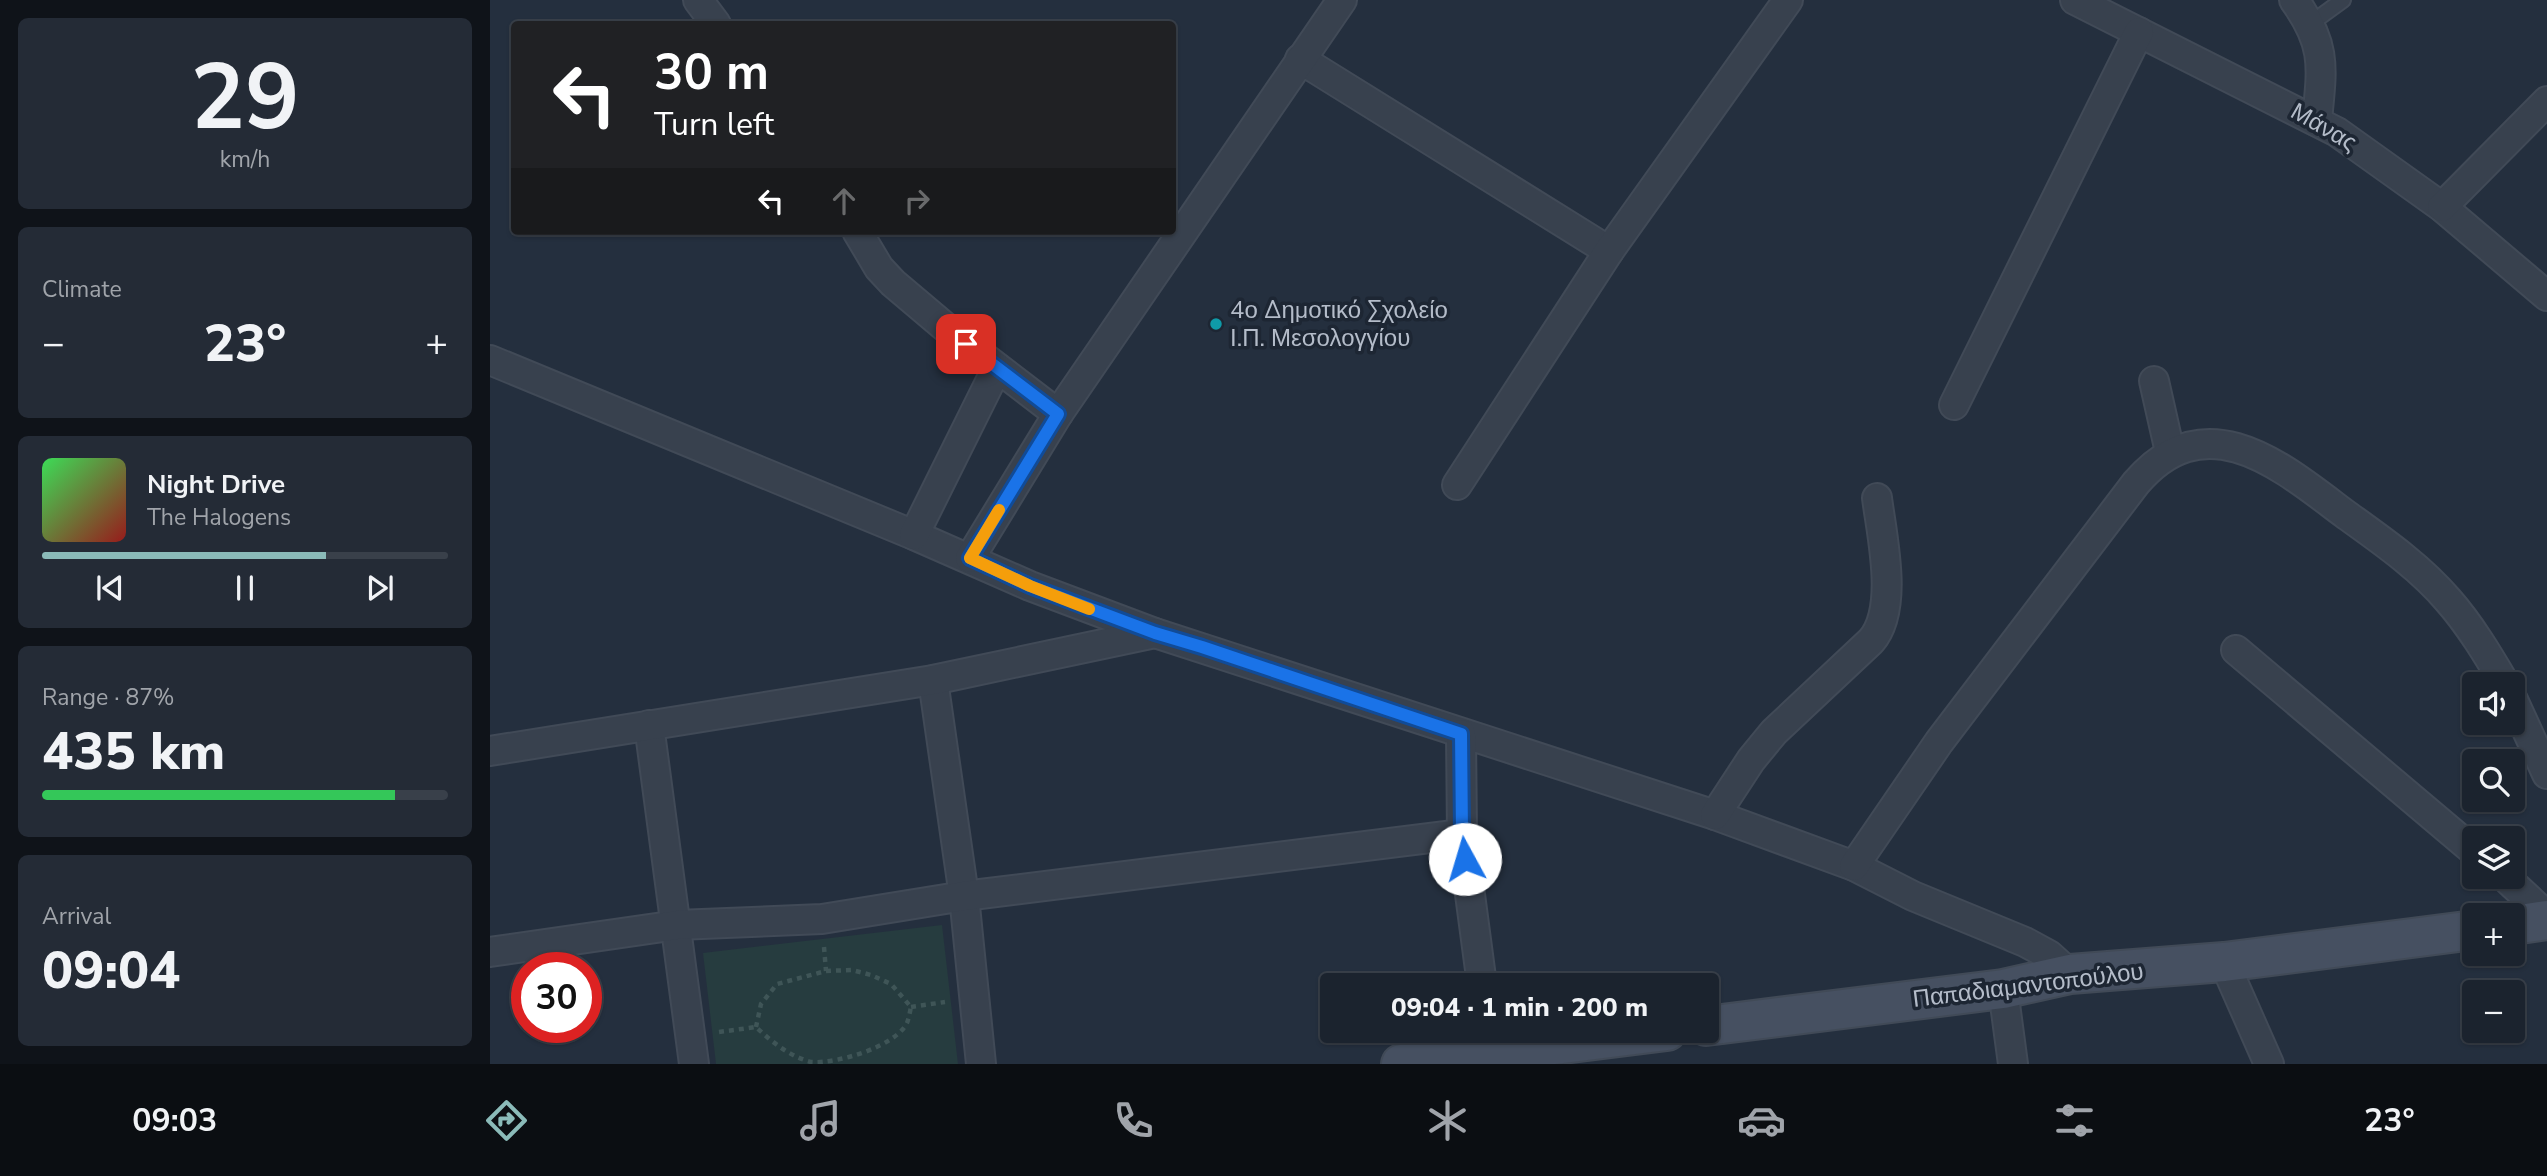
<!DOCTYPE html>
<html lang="en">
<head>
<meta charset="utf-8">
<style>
	:root { --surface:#1b232e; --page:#242b36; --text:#f1f3f6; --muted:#a0a4aa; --line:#39404a; --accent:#8bbbb9 }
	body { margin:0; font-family:"Nunito Sans",sans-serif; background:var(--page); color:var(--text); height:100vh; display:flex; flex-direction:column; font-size:26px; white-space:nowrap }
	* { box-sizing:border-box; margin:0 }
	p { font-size:23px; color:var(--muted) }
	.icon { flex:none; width:38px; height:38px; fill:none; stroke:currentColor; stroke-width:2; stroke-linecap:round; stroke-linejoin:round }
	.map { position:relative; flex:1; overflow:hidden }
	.side { display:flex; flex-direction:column; gap:18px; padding:18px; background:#0f1319; width:490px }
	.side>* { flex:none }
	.banner { position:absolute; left:21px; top:21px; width:665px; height:214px; border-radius:7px; box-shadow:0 2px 5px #0004,0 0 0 2px var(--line); background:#202124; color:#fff; overflow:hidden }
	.buttons { position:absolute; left:1972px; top:672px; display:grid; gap:14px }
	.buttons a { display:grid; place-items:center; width:63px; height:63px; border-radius:7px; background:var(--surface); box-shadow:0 2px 5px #0004,0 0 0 2px var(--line); font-size:35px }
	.speed { position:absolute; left:21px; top:952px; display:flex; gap:14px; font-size:35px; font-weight:700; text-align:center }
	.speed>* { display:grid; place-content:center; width:91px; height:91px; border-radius:50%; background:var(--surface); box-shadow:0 2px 5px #0004,0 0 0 2px var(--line); line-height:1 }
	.speed .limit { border:10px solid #d22; background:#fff; color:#111 }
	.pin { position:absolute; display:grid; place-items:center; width:60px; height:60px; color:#fff; margin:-30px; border-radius:14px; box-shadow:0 4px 10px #0006 }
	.me { position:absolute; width:77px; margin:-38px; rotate:354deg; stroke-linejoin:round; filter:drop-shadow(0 0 5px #0008) }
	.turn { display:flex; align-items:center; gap:24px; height:147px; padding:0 28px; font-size:32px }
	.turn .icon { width:91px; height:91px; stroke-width:2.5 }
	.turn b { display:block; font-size:49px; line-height:60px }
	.lanes { display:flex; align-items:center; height:66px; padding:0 28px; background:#0003; justify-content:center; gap:35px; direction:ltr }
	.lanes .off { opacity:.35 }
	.big { font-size:52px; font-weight:800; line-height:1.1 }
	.side .tile { flex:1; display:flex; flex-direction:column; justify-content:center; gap:10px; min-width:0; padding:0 24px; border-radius:10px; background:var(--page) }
	.side .dial { align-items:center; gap:0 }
	.dial b { font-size:91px; line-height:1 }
	.song { display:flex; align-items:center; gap:21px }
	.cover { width:84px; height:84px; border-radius:10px; background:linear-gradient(135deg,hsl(130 70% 55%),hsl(0 70% 35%)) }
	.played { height:7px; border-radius:4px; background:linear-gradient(90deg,var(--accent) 70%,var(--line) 70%) }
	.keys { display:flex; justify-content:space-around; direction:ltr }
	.heat { display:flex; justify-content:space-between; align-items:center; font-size:38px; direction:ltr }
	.charge { height:10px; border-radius:5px; background:linear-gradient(90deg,#34c759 87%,var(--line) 0) }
	.trip { position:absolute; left:830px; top:973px; width:399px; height:70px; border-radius:7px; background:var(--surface); box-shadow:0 2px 5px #0004,0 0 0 2px var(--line); font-weight:800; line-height:70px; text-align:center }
	.menu { display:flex; height:112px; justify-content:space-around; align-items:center; background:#0b0e12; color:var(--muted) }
	.menu .icon { width:49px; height:49px }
	.menu .active { color:var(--accent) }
	.menu b { font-size:32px; color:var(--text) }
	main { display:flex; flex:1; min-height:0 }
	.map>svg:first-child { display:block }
	.green { fill:#263c3f }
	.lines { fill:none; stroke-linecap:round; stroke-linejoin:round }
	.lane-casing { stroke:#414a57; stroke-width:18 }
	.street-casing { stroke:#414a57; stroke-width:32 }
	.secondary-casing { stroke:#414a57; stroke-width:42 }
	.path { stroke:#3f5557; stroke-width:4.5; stroke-dasharray:5 5; stroke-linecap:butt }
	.lane { stroke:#38414e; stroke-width:14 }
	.street { stroke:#38414e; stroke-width:28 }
	.secondary { stroke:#465061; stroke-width:38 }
	.route-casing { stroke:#114b97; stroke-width:18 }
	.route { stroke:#1a73e8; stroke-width:12 }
	.slow { stroke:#f59e0b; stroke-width:12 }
	.culture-dot { fill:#0f9aa8; stroke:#1d2633; stroke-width:2.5 }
	.labels { text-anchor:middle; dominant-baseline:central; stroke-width:7; stroke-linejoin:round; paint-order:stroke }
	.street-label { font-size:24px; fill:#b4bcc9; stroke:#1d2633 }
	.poi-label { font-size:24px; fill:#b4bcc9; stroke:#1d2633; text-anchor:start }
</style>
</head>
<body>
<main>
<section class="side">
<div class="tile dial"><b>29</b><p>km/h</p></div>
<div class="tile"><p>Climate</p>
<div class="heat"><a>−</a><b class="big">23°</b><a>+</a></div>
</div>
<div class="tile">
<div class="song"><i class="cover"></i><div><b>Night Drive</b><p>The Halogens</p></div></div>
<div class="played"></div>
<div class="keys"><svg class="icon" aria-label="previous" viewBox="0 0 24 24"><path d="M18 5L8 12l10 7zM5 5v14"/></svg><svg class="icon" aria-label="pause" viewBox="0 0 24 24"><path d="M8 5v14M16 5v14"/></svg><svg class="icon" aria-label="next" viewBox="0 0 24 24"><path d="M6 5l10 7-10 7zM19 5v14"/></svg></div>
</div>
<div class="tile"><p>Range · 87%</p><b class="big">435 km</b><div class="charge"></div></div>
<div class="tile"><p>Arrival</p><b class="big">09:04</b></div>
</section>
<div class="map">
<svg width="2057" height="1064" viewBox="0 0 2057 1064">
	<rect width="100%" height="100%" fill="#242f3e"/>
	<path class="green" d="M452 925 468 1064H226L213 953Z"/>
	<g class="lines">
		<g class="lane-casing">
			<path id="lane" d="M1820 24 1853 0"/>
		</g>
		<g class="street-casing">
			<g id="street">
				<path d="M208 0 226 24"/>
				<path d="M1585 0 1847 132 1952 207 2057 296"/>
				<path d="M1804 0C1837 45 1832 68 1827 120"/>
				<path d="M810 59 1119 251"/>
				<path d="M1952 207 2057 101"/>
				<path d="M367 231 389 268 403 283 461 332 568 414"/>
				<path d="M0 360 424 535 540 586 665 633 1225 815 1364 866 1423 896 1535 942 1559 955 1580 974"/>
				<path d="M1664 381 1680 452"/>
				<path d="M1464 405 1649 32"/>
				<path d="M967 485 1119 251 1298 0"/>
				<path d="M424 535 507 368"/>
				<path d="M480 558 568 414 852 0"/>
				<path d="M1746 650 1984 851"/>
				<path d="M443 680 474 896 491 1064"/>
				<path d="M2023 700 2057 774"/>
				<path d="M159 725 204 1064"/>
				<path d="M971 734 972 834 992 985"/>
				<path d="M0 751 443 680 665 633"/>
				<path d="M1225 815 1261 760 1284 732 1381 641C1409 609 1392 537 1387 498"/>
				<path d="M1364 866 1449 742 1646 483C1716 401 1791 466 1855 514 1891 540 1929 566 1958 600 1980 625 1998 655 2015 684"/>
				<path d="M2015 877 2057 916"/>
				<path d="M0 952 187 925 332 919 474 896 972 834"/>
				<path d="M1734 962 1779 1064"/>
				<path d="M1513 989 1523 1064"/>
			</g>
		</g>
		<g class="secondary-casing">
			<g id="secondary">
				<path d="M2023 925 2057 920"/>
				<path d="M1216 1026 1513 989 1580 974 1734 962 1984 930"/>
				<path d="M911 1064 1177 1031"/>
			</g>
		</g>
		<g class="path">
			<path d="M334 947 336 971"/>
			<path d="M421 1007 455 1002"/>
			<path d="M229 1032 266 1027C282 1042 299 1056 321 1062 346 1064 405 1047 417 1023 419 1018 420 1011 421 1007L401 984 381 975 362 970 336 971 287 984 271 1004 266 1027"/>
		</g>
		<use href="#lane" class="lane"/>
		<use href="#street" class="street"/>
		<use href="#secondary" class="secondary"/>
	</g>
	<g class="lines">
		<g class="route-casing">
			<path id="route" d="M476 344 568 414 480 558 540 586 665 633 712 647 971 734 972 834 975 859"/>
		</g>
		<use href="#route" class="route"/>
		<path class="slow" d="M509 510 480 558 540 586 599 609"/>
	</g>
	<circle class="culture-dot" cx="726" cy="324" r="7"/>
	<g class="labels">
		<g class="street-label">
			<text transform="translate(1834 127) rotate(30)">Μάνας</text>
			<text transform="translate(1538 985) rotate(-7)">Παπαδιαμαντοπούλου</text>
		</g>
		<g class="poi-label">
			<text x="740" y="310">4ο Δημοτικό Σχολείο<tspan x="740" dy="28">Ι.Π. Μεσολογγίου</tspan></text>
		</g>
	</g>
</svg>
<div class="buttons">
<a><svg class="icon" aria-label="sound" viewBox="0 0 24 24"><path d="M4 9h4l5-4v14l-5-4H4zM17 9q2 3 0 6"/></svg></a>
<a><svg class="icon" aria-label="search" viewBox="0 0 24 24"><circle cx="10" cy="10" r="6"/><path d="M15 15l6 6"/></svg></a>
<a><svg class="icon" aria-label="layers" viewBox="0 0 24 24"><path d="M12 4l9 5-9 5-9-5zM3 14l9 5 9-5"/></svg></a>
<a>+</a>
<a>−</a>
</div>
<div class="speed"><div class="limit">30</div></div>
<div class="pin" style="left:476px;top:344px;background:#d93025"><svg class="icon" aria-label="arrive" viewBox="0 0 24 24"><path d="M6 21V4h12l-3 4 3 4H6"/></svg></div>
<svg class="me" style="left:975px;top:859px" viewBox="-20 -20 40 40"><circle r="19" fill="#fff"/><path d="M0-13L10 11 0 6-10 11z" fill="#1a73e8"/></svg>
<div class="trip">09:04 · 1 min · 200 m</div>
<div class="banner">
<div class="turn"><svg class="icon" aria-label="left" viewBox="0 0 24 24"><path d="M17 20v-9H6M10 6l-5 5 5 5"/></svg><div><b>30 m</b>Turn left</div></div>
<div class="lanes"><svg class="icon" aria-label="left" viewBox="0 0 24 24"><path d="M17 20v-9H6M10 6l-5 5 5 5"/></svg><svg class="icon off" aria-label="ahead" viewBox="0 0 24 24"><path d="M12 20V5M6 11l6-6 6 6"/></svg><svg class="icon off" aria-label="right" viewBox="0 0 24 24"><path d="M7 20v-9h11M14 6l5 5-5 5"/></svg></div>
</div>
</div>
</main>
<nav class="menu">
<b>09:03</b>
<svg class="icon active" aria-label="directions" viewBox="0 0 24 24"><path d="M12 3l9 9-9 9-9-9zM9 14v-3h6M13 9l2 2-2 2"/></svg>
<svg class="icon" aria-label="music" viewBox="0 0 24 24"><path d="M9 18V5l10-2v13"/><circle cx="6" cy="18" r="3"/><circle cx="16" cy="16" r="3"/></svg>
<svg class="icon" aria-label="phone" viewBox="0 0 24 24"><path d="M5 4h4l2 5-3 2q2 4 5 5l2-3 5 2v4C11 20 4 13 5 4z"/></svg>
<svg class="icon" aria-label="climate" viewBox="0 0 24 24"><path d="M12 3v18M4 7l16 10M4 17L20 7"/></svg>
<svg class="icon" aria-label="car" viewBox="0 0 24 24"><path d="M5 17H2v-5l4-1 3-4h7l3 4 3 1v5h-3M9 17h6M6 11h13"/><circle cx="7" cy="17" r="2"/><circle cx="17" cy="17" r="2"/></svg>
<svg class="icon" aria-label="filters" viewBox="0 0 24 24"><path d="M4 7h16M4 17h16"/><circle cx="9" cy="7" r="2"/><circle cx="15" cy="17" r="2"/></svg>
<b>23°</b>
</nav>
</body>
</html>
